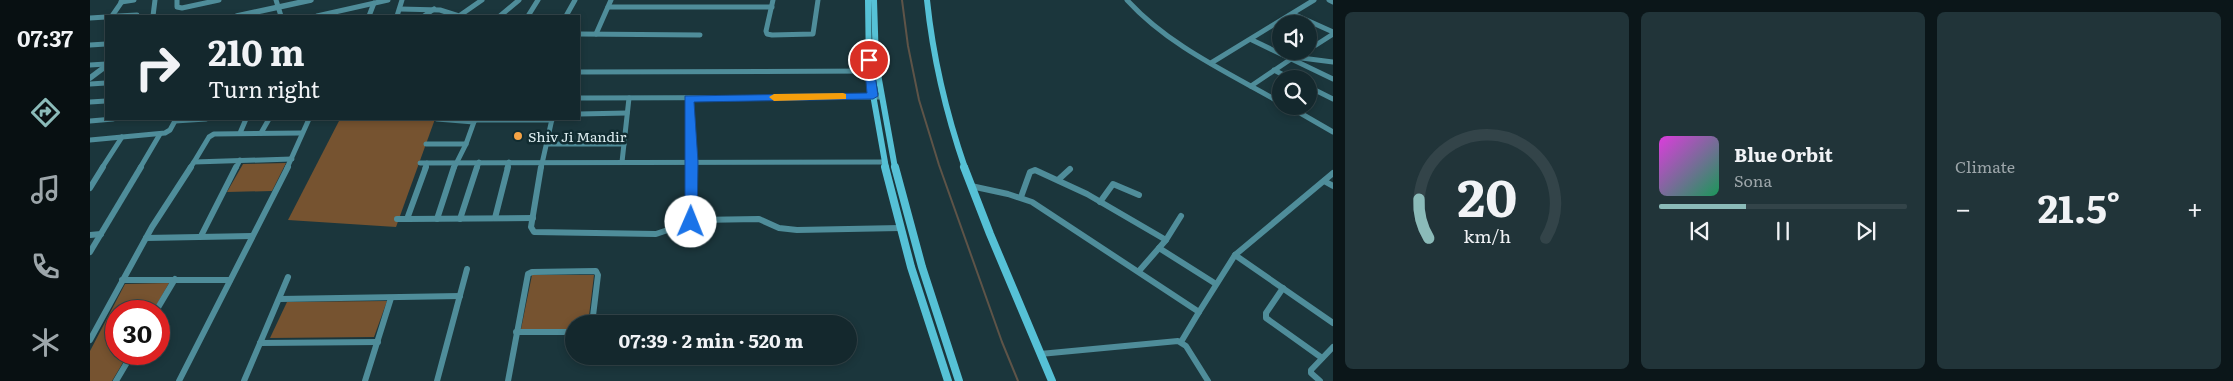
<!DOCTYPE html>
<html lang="en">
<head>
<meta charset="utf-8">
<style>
	:root { --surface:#14282d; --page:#213439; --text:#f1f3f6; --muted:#9da6aa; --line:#334449; --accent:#8bbbb9 }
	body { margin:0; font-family:Literata,serif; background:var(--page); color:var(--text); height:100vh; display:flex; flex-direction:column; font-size:19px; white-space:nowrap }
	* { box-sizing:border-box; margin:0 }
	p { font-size:16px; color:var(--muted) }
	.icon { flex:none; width:28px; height:28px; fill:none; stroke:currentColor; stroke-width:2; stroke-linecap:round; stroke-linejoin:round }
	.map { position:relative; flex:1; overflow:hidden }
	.details { display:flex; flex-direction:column; gap:12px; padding:12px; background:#0b1619; width:900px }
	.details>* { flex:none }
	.guide { position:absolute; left:15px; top:15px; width:475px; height:105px; border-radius:0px; box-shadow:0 2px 8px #0003,0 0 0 1px var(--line); background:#14282d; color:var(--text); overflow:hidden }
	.buttons { position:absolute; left:1182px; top:15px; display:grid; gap:10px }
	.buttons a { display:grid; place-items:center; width:45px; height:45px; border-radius:50%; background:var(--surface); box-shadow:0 2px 8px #0003,0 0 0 1px var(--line); font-size:25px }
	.speed { position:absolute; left:15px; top:300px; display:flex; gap:10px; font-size:25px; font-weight:700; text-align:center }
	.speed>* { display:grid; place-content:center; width:65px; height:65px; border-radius:50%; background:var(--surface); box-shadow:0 2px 8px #0003,0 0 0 1px var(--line); line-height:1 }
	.speed .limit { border:8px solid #d22; background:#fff; color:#111 }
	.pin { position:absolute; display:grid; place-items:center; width:42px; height:42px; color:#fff; margin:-21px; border:2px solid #fff; border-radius:50%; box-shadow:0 1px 5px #0007 }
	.me { position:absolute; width:55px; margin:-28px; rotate:1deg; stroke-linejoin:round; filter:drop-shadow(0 0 4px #0008) }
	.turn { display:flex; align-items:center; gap:18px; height:105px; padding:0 20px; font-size:22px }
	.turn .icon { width:65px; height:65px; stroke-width:2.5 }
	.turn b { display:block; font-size:35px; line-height:42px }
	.big { font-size:38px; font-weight:700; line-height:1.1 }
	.details .tile { flex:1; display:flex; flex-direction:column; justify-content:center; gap:8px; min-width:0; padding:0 18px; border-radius:8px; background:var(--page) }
	.details .dial { align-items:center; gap:0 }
	.dial svg { height:130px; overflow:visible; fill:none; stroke:var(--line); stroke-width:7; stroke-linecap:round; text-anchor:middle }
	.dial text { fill:var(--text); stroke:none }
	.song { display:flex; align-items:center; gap:15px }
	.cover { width:60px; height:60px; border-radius:8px; background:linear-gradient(135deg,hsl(300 70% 55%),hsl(150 70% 35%)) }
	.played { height:5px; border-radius:2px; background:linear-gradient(90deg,var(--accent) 35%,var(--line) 35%) }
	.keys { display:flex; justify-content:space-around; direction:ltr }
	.heat { display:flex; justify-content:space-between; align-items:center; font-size:28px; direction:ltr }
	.details .tiles { flex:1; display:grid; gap:12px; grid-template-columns:repeat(3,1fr) }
	.trip { position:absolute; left:475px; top:315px; width:292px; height:50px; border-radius:25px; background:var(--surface); box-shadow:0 2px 8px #0003,0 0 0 1px var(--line); font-weight:700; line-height:50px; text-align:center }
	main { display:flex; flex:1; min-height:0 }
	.tabs { display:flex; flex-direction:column; width:90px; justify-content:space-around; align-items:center; background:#081012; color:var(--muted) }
	.tabs .icon { width:35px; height:35px }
	.tabs .on { color:var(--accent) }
	.tabs b { font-size:22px; color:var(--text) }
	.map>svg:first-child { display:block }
	.green { fill:#765330 }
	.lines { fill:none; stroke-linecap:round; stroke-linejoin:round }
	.stream { stroke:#5e5448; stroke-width:2 }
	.minor-far1 { stroke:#4f8d9a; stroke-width:5 }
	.minor { stroke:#4f8d9a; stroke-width:6 }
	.tertiary { stroke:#4f8d9a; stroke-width:5.5 }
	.secondary-far1 { stroke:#56c1d6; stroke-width:6 }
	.secondary { stroke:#56c1d6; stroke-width:8 }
	.route { fill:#1a73e8; stroke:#114b97 }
	.slow { fill:#f59e0b }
	.poi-dot { fill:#f5a345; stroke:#112c31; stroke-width:2 }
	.labels { text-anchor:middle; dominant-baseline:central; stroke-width:5; stroke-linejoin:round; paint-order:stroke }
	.poi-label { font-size:14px; fill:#ddedf0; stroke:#112c31; text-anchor:start }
</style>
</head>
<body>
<main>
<nav class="tabs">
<b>07:37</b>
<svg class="icon on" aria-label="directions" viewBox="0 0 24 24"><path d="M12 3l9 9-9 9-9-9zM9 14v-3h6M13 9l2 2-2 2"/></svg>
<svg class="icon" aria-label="music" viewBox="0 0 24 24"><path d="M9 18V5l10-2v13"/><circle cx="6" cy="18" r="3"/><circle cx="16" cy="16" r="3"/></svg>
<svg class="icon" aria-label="phone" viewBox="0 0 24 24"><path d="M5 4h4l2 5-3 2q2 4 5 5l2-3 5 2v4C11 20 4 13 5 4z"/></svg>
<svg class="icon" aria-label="climate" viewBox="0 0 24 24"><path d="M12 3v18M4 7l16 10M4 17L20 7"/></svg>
</nav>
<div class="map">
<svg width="1243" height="381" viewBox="0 0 1243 381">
	<rect width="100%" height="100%" fill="#1b363c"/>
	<g class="green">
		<path d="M250 119H345L306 227 198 220Z"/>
		<path d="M196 163 182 191 137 192 153 164Z"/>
		<path d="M442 275H504L498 324H484V329H431Z"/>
		<path d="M79 283 63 311H26V354H38L22 381H0V351L35 284Z"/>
		<path d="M297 301 284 337 180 338 197 302Z"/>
	</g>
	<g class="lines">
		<path class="stream" d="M812 0 818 46 829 100 849 165 912 342 928 381"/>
		<g class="minor-far1">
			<path d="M87 0V7L92 8 129 0"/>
			<path d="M186 0 191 16"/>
			<path d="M683 0 676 31 677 34 682 35 723 34 728 0"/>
			<path d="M1037 0C1079 46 1137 72 1191 103"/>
			<path d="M1239 0 1243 2"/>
			<path d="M31 2 44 0"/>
			<path d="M518 7H682"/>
			<path d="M310 9 350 10 369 16 392 0"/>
			<path d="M1203 14 1243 32"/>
			<path d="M22 16 33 0"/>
			<path d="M28 16 47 15"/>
			<path d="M63 16 65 0"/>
			<path d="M227 16 298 0"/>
			<path d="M279 16 284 3"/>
			<path d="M307 16 312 0"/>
			<path d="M334 16 344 9"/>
			<path d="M410 16 429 0"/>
			<path d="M438 16 448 0"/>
			<path d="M476 16 485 0"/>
			<path d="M0 18 16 17"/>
			<path d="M489 34 610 35"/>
			<path d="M506 34 521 0"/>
			<path d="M1162 40 1243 79"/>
			<path d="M0 45 16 44"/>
			<path d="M1226 45 1243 34"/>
			<path d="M1196 56 1243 62"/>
			<path d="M1121 63 1224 0"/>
			<path d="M0 65 16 64"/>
			<path d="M1184 70 1201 79"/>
			<path d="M489 72 786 71"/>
			<path d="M0 84 16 83"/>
			<path d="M1161 86 1201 59"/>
			<path d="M1219 87 1243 99"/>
			<path d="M489 98 791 97"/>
			<path d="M599 98 602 168"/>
			<path d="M0 102 16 101"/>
			<path d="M1198 106 1243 132"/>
			<path d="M489 114 537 113"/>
			<path d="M347 119 384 122"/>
			<path d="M385 120H462"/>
			<path d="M0 121 23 119"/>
			<path d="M85 121 116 119"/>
			<path d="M150 133 156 119"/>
			<path d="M171 133 179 119"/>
			<path d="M0 140 75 133 80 130 86 119"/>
			<path d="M336 144H376"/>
			<path d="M457 144H534"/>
			<path d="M104 162 119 137 124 134 212 133"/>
			<path d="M532 162 539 98"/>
			<path d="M330 163 795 162"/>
			<path d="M12 168 32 137"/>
			<path d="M50 168 70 134"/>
			<path d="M100 168 104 162 202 159"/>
			<path d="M146 168 150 160"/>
			<path d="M197 168 219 119"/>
			<path d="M335 168 337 163"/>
			<path d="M364 168 376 144 385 119"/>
			<path d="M387 168 389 162"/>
			<path d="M417 168 419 162"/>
			<path d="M451 168 462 119"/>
		</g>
		<g class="minor">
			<path d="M336 167 317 219 443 218"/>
			<path d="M451 167 441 227 444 232 566 234 607 220 669 219 689 228 707 230 810 228"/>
			<path d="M968 180 980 169"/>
			<path d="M1234 181 1243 186"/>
			<path d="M881 186 918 194 942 202 1109 312 1145 255 1243 173"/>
			<path d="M0 188 13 167"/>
			<path d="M931 197 940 172 945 170 997 194 1076 240 1049 271"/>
			<path d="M1010 202 1023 184 1049 195"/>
			<path d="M405 218 418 167"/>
			<path d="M307 219H317"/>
			<path d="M347 219 364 167"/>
			<path d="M370 219 387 167"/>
			<path d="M601 222 602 167"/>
			<path d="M0 235 11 234"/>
			<path d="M111 236 146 167"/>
			<path d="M56 238 162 236"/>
			<path d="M1076 240 1091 216"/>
			<path d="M1069 248 1126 284"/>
			<path d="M0 252 51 167"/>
			<path d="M1145 255 1243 323"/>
			<path d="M32 280H140"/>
			<path d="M1193 288 1176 313V318L1232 358"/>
			<path d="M190 299 370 296"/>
			<path d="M66 311 85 279"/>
			<path d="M426 332H484"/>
			<path d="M0 340 62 227 101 167"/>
			<path d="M1091 342 1109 312"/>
			<path d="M170 343 288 342"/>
			<path d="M950 354 1088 341 1096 346 1118 381"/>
			<path d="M26 381 42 354"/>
			<path d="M89 381 198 167"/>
			<path d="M154 381 198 277"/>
			<path d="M275 381 301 298"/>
			<path d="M347 381 377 269"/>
			<path d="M418 381 438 274 442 272 506 271 508 275 502 324"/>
			<path d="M1230 381 1221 373V370L1243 347"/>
		</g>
		<g class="tertiary">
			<path d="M147 16 221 0"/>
			<path d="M0 78 16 66"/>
		</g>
		<g class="secondary-far1">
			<path d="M778 0 779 72 796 168"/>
			<path d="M784 0 786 63 805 168"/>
			<path d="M837 0C843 58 856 113 875 168"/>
		</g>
		<g class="secondary">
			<path d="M795 167 821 267 858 381"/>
			<path d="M805 167 832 267 869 381"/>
			<path d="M874 167 900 234 962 381"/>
		</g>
	</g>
	<path class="route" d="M779 57 783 60 788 96 783 99 604 102 608 162 607 222 605 225H597L595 222V96L777 93 774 60Z"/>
	<path class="slow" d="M753 93 756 94V99L684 101 679 97 684 94Z"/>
	<circle class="poi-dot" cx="428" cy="136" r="5"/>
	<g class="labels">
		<g class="poi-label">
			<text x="438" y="136">Shiv Ji Mandir</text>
		</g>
	</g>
</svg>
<div class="buttons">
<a><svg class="icon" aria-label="sound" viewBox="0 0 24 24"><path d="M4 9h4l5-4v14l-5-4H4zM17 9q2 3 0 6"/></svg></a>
<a><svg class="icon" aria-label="search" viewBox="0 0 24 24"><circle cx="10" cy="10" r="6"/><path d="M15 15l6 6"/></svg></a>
</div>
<div class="speed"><div class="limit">30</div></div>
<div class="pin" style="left:779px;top:60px;background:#d93025"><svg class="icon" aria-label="arrive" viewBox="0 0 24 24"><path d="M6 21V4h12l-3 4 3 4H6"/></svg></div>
<svg class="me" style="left:601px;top:222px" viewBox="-20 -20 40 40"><circle r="19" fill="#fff"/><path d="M0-13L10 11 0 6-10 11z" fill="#1a73e8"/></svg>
<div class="trip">07:39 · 2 min · 520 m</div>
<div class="guide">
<div class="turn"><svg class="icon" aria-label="right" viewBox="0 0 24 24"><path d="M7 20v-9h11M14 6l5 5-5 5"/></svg><div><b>210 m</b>Turn right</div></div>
</div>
</div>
<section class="details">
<div class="tiles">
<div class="tile dial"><svg viewBox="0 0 100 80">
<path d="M14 69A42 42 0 1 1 86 69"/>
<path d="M14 69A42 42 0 0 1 8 45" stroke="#8bbbb9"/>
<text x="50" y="56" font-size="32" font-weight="700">20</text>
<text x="50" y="72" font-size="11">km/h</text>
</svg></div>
<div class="tile">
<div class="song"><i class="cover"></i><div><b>Blue Orbit</b><p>Sona</p></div></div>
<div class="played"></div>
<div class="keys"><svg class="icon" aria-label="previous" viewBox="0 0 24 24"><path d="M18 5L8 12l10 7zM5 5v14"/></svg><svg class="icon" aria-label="pause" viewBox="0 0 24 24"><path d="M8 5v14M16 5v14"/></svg><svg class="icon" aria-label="next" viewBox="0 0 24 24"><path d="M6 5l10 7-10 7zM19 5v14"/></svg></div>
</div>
<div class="tile"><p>Climate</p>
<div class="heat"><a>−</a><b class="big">21.5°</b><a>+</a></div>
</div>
</div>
</section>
</main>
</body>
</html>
